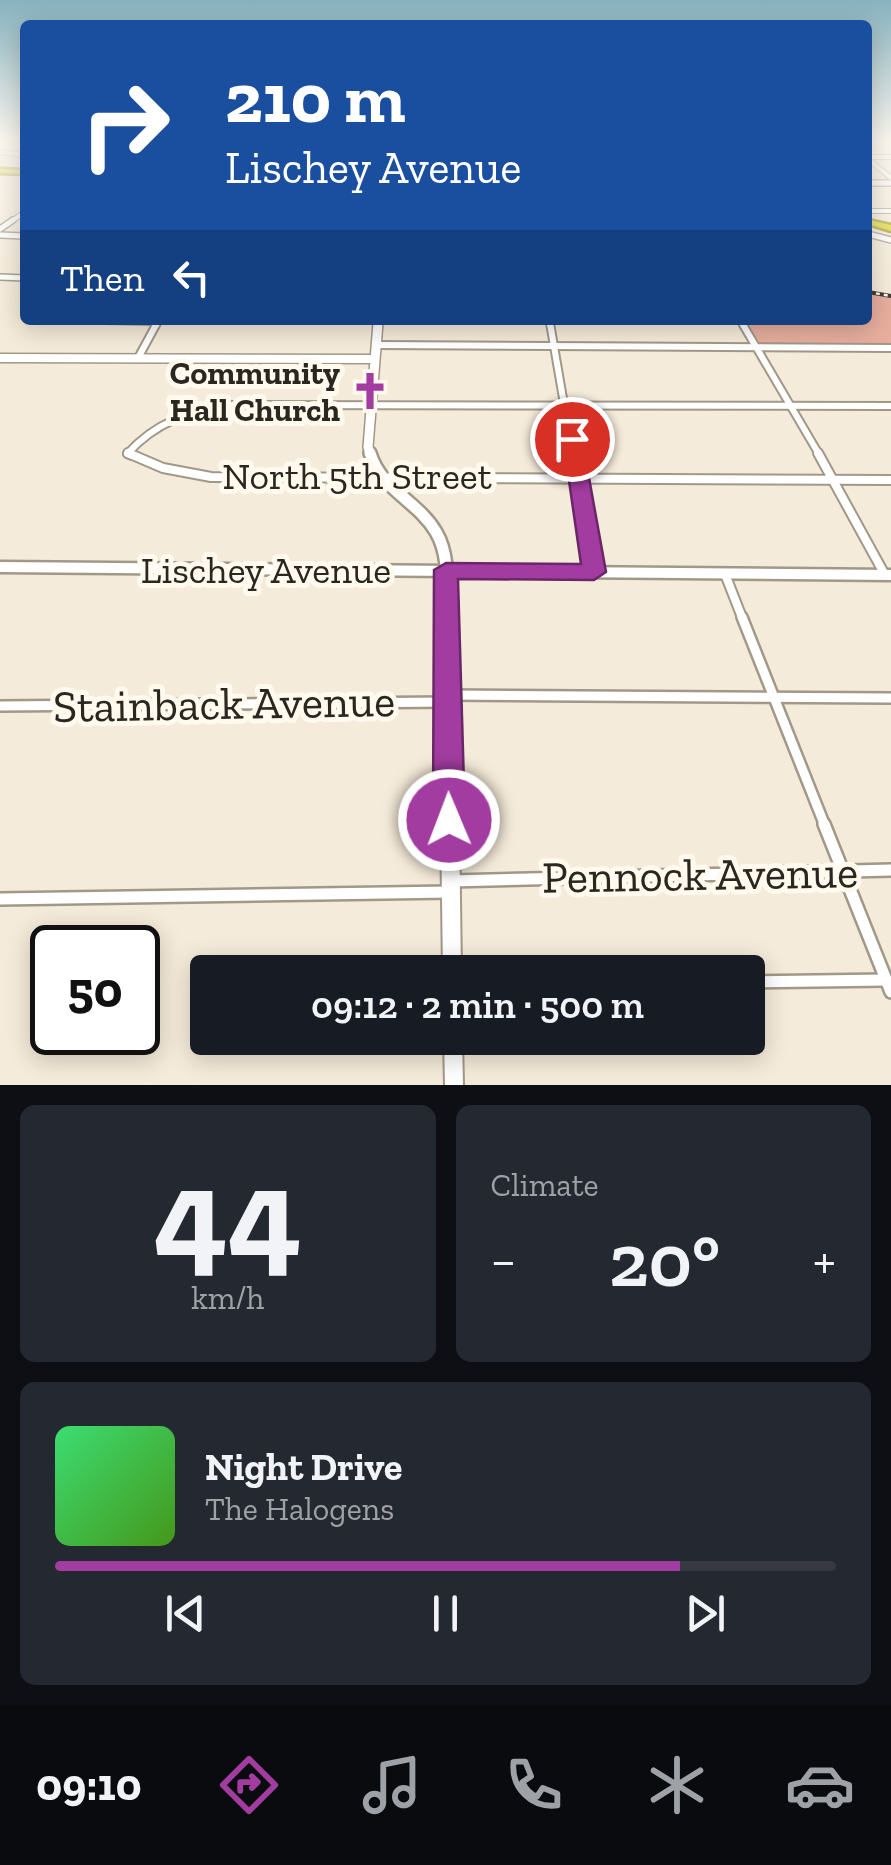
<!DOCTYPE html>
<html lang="en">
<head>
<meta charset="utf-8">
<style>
	:root { --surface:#171b24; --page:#242831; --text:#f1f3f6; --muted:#9ea1a6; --line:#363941; --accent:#a23ca0 }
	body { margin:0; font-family:"Zilla Slab",serif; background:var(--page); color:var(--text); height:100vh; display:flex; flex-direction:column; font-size:38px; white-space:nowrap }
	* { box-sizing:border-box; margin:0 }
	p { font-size:32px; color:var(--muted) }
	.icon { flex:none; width:55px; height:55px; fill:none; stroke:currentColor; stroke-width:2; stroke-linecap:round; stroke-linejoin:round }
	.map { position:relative; height:1085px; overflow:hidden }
	.side { display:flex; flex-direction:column; gap:20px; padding:20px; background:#0d0f14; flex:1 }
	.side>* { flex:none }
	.top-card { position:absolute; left:20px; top:20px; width:852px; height:305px; border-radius:10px; box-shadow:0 5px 25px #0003; background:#1a4fa0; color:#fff; overflow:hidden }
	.speed { position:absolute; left:30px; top:925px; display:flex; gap:20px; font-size:50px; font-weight:700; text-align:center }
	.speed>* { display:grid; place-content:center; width:130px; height:130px; border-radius:50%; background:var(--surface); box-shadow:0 5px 25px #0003; line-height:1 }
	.speed .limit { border:5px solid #111; border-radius:15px; background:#fff; color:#111 }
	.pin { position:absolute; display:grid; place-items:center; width:85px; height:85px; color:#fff; margin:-42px; border:5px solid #fff; border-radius:50%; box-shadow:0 2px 10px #0007 }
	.me { position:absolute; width:110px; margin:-55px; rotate:359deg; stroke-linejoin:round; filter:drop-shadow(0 0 8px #0008) }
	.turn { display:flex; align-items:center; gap:35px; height:210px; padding:0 40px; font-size:45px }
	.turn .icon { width:130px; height:130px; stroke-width:2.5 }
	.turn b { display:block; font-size:70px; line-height:85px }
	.then { display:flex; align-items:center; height:95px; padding:0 40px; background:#0003; gap:20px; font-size:38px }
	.big { font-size:75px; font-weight:600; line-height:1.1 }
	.side .card { flex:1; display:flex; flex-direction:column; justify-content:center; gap:15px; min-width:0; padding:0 35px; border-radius:15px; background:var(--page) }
	.side .dial { align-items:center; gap:0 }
	.dial b { font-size:130px; line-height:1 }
	.song { display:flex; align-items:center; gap:30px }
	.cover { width:120px; height:120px; border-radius:15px; background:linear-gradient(135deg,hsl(140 70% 55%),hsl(100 70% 35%)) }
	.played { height:10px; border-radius:5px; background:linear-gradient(90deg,var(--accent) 80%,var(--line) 80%) }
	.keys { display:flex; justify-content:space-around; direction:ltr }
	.heat { display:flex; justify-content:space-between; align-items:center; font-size:55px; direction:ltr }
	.side .tiles { flex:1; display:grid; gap:20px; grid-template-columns:1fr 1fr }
	.card:last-child { grid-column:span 2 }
	.trip { position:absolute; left:190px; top:955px; width:575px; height:100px; border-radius:10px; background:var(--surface); box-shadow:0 5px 25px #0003; font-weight:600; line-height:100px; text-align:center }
	.tab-bar { display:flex; height:160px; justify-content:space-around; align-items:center; background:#090b0e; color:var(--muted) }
	.tab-bar .icon { width:70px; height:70px }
	.tab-bar .current { color:var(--accent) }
	.tab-bar b { font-size:45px; color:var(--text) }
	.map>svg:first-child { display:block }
	.green { fill:#e7ae9d }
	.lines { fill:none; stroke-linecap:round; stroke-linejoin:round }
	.minor-far5-casing { stroke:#a19888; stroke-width:6 }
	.minor-far4-casing { stroke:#a19888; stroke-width:8 }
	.minor-far3-casing { stroke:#a19888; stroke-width:10 }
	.minor-far2-casing { stroke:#a19888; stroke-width:12 }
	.minor-far1-casing { stroke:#a19888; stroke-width:14 }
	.minor-casing { stroke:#a19888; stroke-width:16 }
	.tertiary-far2-casing { stroke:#a19888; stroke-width:8 }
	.tertiary-far1-casing { stroke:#a19888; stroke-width:11 }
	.tertiary-casing { stroke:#a19888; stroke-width:15 }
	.secondary-far4-casing { stroke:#a19888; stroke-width:10 }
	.secondary-far3-casing { stroke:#a19888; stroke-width:12 }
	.secondary-far2-casing { stroke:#a19888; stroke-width:16 }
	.secondary-far1-casing { stroke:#a19888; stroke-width:19 }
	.secondary-casing { stroke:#a19888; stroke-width:22 }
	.motorway-casing { stroke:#9d9618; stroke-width:5 }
	.minor-far5 { stroke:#fff; stroke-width:4 }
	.minor-far4 { stroke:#fff; stroke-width:5 }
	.minor-far3 { stroke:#fff; stroke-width:6 }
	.minor-far2 { stroke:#fff; stroke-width:8 }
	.minor-far1 { stroke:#fff; stroke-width:9 }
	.minor { stroke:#fff; stroke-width:11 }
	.tertiary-far2 { stroke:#fff; stroke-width:5 }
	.tertiary-far1 { stroke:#fff; stroke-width:8 }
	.tertiary { stroke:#fff; stroke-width:10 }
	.secondary-far4 { stroke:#fff; stroke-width:8 }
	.secondary-far3 { stroke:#fff; stroke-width:9 }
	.secondary-far2 { stroke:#fff; stroke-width:11 }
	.secondary-far1 { stroke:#fff; stroke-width:14 }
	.secondary { stroke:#fff; stroke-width:18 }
	.motorway { fill:#dbd214; fill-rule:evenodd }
	.rail-casing { stroke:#423d36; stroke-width:4 }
	.rail { stroke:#fff9ee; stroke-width:2.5; stroke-dasharray:4; stroke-linecap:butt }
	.route { fill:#a23ca0; stroke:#692768; stroke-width:2.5 }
	.labels { text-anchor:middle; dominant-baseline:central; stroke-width:10; stroke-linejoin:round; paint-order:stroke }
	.far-poi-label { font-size:32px; font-weight:bold; fill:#2a2620; stroke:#fff9ee; text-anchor:end }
	.street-label { font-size:38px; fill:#2a2620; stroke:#fff9ee }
	.near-street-label { font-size:45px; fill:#2a2620; stroke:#fff9ee }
</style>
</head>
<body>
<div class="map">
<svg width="891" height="1085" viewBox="0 0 891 1085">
	<rect width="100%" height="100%" fill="#f5ebda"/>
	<path class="green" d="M868 294 891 297V348L757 346 740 320H868Z"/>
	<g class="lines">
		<g class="minor-far5-casing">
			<g id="minor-far5">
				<path d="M0 152 25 155"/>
				<path d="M868 157H891"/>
				<path d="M868 159 891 178"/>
				<path d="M868 211H891"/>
				<path d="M9 223 25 212"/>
			</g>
		</g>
		<g class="minor-far4-casing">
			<g id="minor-far4">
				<path d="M0 229 13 220"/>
				<path d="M868 234 891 240"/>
				<path d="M0 235 25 236"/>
				<path d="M0 277 25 278"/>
				<path d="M253 320H257"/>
				<path d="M549 320 550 326"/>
				<path d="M740 320 744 326"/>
				<path d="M105 321 158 322"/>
				<path d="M156 326 159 320"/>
			</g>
		</g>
		<g class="minor-far3-casing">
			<g id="minor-far3">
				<path d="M550 323 573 456"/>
				<path d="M742 323 820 456"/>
				<path d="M376 345 891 348"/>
				<path d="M138 358 157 323"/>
				<path d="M132 456 127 454C157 421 188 412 231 405L891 406"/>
			</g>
		</g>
		<g class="minor-far2-casing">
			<g id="minor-far2">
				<path d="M128 453 163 468 211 477 891 480"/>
				<path d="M573 453 594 572"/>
				<path d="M818 453 885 575"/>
				<path d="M725 574 743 620"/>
			</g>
		</g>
		<g class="minor-far1-casing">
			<g id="minor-far1">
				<path d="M742 617 825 826"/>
				<path d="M447 695 891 698"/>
				<path d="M0 706 448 702"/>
			</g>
		</g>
		<g class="minor-casing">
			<g id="minor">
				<path d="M824 824 891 992"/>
				<path d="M451 881 891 870"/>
				<path d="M0 899 450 892"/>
				<path d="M748 982 886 980"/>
			</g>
		</g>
		<g class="tertiary-far2-casing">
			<path id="tertiary-far2" d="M868 183H891"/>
		</g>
		<g class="tertiary-far1-casing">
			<path id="tertiary-far1" d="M0 358 375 359"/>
		</g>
		<g class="tertiary-casing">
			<path id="tertiary" d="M0 567 891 575"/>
		</g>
		<g class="secondary-far4-casing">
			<path id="secondary-far4" d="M378 326V320"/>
		</g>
		<g class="secondary-far3-casing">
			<path id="secondary-far3" d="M371 456 368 447 378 323"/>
		</g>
		<g class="secondary-far2-casing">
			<path id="secondary-far2" d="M370 453C381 490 418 501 436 532 451 557 446 592 447 620"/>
		</g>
		<g class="secondary-far1-casing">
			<path id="secondary-far1" d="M447 617 450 826"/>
		</g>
		<g class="secondary-casing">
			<g id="secondary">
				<path d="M450 824 452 972"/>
				<path d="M453 1038 454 1085"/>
			</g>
		</g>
		<g class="motorway-casing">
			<g id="motorway">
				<path d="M0 169 25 170V174L0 173Z"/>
				<path d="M868 220 891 225V231L868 224Z"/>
			</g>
		</g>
		<use href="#minor-far5" class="minor-far5"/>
		<use href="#minor-far4" class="minor-far4"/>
		<use href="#minor-far3" class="minor-far3"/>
		<use href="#minor-far2" class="minor-far2"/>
		<use href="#minor-far1" class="minor-far1"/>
		<use href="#minor" class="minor"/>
		<use href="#tertiary-far2" class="tertiary-far2"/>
		<use href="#tertiary-far1" class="tertiary-far1"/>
		<use href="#tertiary" class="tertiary"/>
		<use href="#secondary-far4" class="secondary-far4"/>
		<use href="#secondary-far3" class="secondary-far3"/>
		<use href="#secondary-far2" class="secondary-far2"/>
		<use href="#secondary-far1" class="secondary-far1"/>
		<use href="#secondary" class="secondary"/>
		<use href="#motorway" class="motorway"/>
		<g class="rail-casing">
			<g id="rail">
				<path d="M6 140 25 142"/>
				<path d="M868 292 891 296"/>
			</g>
		</g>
		<use href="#rail" class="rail"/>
	</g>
	<linearGradient id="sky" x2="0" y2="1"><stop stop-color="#87b2be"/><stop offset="0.48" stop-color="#faf6ee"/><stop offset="1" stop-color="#faf6ee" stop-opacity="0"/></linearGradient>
	<rect width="891" height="292" fill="url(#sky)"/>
	<path class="route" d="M572 433 582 439 606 572 594 580 458 579 465 820 460 830 449 834 438 830 433 820 434 570 446 563 581 564 563 439Z"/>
	<defs>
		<g id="church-bare" transform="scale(3)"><path d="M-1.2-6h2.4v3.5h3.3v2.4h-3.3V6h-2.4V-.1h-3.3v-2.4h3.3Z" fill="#a23ca0" stroke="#fff9ee" stroke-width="2.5" paint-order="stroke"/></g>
	</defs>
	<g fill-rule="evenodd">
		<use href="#church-bare" x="370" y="391"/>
	</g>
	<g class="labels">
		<g class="far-poi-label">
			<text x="340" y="373">Community<tspan x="340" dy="37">Hall Church</tspan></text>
		</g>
		<g class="street-label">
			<text x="357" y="476">North 5th Street</text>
			<text x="266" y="570">Lischey Avenue</text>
		</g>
		<g class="near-street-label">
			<text transform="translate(224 704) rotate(-1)">Stainback Avenue</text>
			<text transform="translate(700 875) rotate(-1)">Pennock Avenue</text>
		</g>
	</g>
</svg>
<div class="speed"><div class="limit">50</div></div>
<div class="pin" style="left:572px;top:439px;background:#d93025"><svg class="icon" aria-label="arrive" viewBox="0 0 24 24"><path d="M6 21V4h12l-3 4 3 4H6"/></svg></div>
<svg class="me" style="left:449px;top:820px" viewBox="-20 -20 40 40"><circle r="17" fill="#a23ca0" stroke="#fff" stroke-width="3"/><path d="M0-11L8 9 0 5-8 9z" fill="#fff"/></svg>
<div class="trip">09:12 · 2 min · 500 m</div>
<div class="top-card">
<div class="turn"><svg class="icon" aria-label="right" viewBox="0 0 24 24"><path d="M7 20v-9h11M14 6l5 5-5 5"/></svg><div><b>210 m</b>Lischey Avenue</div></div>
<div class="then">Then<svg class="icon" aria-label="left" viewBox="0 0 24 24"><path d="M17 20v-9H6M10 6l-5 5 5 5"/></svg></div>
</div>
</div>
<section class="side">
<div class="tiles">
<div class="card dial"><b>44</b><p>km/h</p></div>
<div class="card"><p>Climate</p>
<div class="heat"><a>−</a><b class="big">20°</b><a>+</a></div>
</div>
<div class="card">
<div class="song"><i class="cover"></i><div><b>Night Drive</b><p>The Halogens</p></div></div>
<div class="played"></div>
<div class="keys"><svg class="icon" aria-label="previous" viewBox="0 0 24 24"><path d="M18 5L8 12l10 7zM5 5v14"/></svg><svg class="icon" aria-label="pause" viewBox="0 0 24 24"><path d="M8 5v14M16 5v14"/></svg><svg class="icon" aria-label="next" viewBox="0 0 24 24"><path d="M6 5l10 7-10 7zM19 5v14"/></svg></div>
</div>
</div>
</section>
<nav class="tab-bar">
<b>09:10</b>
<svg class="icon current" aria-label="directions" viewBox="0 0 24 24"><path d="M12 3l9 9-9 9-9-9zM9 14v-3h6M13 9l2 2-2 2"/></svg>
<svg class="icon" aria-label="music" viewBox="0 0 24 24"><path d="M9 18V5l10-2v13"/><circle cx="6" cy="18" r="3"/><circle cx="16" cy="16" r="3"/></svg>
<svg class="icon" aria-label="phone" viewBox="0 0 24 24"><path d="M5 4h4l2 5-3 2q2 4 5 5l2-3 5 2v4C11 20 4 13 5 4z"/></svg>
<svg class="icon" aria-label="climate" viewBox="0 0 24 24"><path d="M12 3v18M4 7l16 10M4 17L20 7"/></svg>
<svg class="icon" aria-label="car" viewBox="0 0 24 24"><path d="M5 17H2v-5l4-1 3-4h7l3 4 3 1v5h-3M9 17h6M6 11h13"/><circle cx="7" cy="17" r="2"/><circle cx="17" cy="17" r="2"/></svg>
</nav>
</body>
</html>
